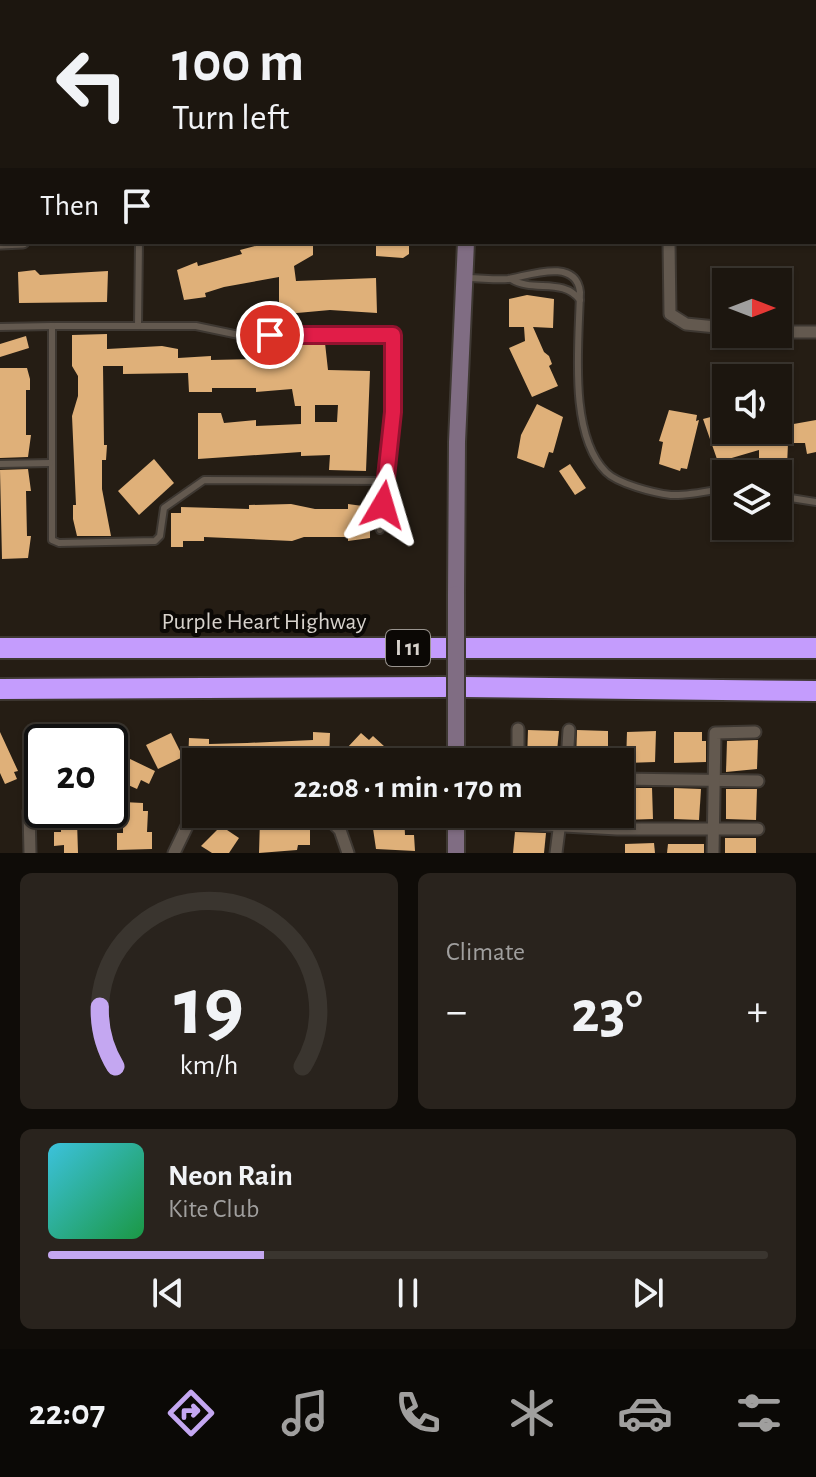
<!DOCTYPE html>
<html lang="en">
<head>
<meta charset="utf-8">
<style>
	:root { --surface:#1c160f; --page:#29231d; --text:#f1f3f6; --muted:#a09f9e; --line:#3a352f; --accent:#c4a7f1 }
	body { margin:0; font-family:"Alegreya Sans",sans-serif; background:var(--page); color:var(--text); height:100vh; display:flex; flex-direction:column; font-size:30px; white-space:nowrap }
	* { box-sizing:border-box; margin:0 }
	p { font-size:26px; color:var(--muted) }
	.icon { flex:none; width:44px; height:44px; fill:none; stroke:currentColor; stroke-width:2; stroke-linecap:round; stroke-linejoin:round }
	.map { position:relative; height:853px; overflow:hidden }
	.sheet { display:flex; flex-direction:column; gap:20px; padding:20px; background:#0f0c08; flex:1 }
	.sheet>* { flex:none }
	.top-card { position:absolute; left:0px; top:0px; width:816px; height:244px; box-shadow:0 2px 6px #0004,0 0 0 2px var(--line); background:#1c160f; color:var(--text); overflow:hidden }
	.needle { width:52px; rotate:90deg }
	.fabs { position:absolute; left:712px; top:268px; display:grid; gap:16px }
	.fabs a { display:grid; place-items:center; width:80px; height:80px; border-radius:0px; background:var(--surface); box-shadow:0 2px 6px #0004,0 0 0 2px var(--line); font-size:40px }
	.speed { position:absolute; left:24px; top:724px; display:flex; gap:16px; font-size:40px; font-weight:700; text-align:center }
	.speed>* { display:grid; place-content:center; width:104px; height:104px; border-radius:50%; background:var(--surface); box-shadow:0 2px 6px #0004,0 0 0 2px var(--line); line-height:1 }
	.speed .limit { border:4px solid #111; border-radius:12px; background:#fff; color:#111 }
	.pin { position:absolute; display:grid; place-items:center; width:68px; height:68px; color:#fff; margin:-34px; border:4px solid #fff; border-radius:50%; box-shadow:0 2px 8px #0007 }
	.me { position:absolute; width:88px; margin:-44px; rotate:7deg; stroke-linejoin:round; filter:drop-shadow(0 0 6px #0008) }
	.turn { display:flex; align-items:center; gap:28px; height:168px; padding:0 40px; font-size:36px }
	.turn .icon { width:104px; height:104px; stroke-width:2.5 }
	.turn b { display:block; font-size:56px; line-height:68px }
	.then { display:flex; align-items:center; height:76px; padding:0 40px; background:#0003; gap:16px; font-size:30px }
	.big { font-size:60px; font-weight:700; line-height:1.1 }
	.sheet .widget { flex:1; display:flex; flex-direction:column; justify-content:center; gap:12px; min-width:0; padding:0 28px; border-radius:12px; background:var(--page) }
	.sheet .dial { align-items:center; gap:0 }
	.dial svg { height:208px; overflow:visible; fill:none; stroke:var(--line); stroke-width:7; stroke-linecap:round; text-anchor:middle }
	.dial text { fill:var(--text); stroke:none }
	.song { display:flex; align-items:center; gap:24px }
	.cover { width:96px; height:96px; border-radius:12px; background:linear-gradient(135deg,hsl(190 70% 55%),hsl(140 70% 35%)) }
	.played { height:8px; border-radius:4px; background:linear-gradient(90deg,var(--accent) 30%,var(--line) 30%) }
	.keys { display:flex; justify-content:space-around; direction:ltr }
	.heat { display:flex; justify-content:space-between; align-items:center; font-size:44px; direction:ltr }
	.sheet .tiles { flex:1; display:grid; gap:20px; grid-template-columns:1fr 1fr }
	.widget:last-child { grid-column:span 2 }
	.trip { position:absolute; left:182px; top:748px; width:452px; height:80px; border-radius:0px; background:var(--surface); box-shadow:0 2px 6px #0004,0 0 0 2px var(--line); font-weight:700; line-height:80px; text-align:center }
	.tab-bar { display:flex; height:128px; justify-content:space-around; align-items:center; background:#0b0906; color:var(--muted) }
	.tab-bar .icon { width:56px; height:56px }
	.tab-bar .current { color:var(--accent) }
	.tab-bar b { font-size:36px; color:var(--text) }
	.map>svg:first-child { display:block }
	.building { fill:#dfb079; fill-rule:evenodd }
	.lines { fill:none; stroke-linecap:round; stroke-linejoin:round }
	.service-casing { stroke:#3e3832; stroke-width:10 }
	.minor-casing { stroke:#3e3832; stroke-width:15 }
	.secondary-casing { stroke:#3e3832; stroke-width:20 }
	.motorway-casing { stroke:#3e3832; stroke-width:24 }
	.service { stroke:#63594f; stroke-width:6 }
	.minor { stroke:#63594f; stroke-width:11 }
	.secondary { stroke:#806d83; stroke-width:16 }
	.motorway { stroke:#c49cfd; stroke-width:20 }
	.secondary-bridge-casing { stroke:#3e3832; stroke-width:20; stroke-linecap:butt }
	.secondary-bridge { stroke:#806d83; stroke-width:16 }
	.route-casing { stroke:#92132f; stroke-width:20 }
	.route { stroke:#e11d48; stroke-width:14 }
	.labels { text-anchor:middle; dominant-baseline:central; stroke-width:8; stroke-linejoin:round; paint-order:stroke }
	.shield { fill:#0b0805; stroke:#9a9590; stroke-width:2 }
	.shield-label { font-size:22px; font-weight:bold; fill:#d7d2cc }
	.street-label { font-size:24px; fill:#d7d2cc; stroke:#0b0805 }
</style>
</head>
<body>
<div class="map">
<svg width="816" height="853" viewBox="0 0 816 853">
	<rect width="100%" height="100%" fill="#251d14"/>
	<g class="building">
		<path d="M271 242H313V255L294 266 296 281 376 278 377 313 330 310 286 314 287 310 279 309V277L224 287 205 293 206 297 184 300 177 270 197 262 198 266 242 254 240 250Z"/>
		<path d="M376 242H409V254L403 258 376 256Z"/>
		<path d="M35 270 40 275 108 271 107 302 19 303 18 272Z"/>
		<path d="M527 295 554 299 553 328 533 327 544 352 549 356 552 364 549 366 558 386 532 397 509 348 525 341 524 327H509V299Z"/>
		<path d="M107 334V349L162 346 178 349V358L211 356V360L256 359V355L291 358V343H325L328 370 370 371 366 471 329 470 330 455 301 456V452L198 459V413H221L224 423 256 420V426L301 424V406H295L292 389 256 392V388H212V392H189L188 373 123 374V366H103L104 445H107L106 460H102V489L111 536H77L73 519V505H76L72 416 78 396V376L72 366V335ZM315 405H338L337 422H315Z"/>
		<path d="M26 336 29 348 0 357V344Z"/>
		<path d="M0 368H27L30 379V390H26V435H31L28 457 0 458Z"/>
		<path d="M537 404 563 417 553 453 549 452 544 468 517 458 521 435Z"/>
		<path d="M669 410 697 415 696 421 699 420 687 469 681 468 680 471 659 464 663 442 659 441Z"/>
		<path d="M778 411H788V425L816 420V452L807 454 805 443H788L787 466H781V469L759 466V450L718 462 703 419 726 413V430H778Z"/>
		<path d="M154 459 174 483 139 515 118 491Z"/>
		<path d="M570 464 586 488 575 495 559 471Z"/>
		<path d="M28 469 31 491H26L27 536H31L28 558 2 559 0 470Z"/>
		<path d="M291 504 315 509H348V504L370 507V538L348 541V537H304L292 541 204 537V541H183V547H171V513H181V507L249 509V505Z"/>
		<path d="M528 730 559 731 556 761H527Z"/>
		<path d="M577 730 608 731V762L576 761Z"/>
		<path d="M656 731 655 762 626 763 627 732Z"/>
		<path d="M0 732 18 771 14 772 17 779 5 784 0 773Z"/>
		<path d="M313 732 330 733 329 759 324 762H188L189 738 209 739V744L247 743 313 740Z"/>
		<path d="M674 732H702V741H706V762L674 763Z"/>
		<path d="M171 733 183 757 158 769 146 745Z"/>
		<path d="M361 733 369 740 373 736 385 747 371 762H352L356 757 347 748Z"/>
		<path d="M758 740 757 769 726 772 727 741Z"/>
		<path d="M128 758 155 771 149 784 141 780 137 789 117 780Z"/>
		<path d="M622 788H652L653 819 623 820Z"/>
		<path d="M674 788 701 789 699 820 674 819Z"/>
		<path d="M726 789H757L756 820 726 819Z"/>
		<path d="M123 802 143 803V811H148L147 832H152V849L117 850V833H123Z"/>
		<path d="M404 814 405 835H414L415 851 376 849 371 815Z"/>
		<path d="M260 820 299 822V829H310V845H298L297 850 259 853Z"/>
		<path d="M61 821H77L78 853H64V845L54 846V832H61Z"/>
		<path d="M221 826 239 838 229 853H212L201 846Z"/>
		<path d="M515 832 546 833 544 853H513Z"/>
		<rect x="725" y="838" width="31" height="15"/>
		<path d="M654 843 655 853H625V844Z"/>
		<path d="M668 844H704V853H667Z"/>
	</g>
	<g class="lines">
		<g class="service-casing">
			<g id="service">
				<path d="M363 0V2"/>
				<path d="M658 0V2"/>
				<path d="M253 2V0"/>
				<path d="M505 2 507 0"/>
				<path d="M558 2V0"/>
				<path d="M139 242 138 326H196L239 335H393V412L380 530"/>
				<path d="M468 278C481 278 495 280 508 279 528 276 576 257 580 292 579 343 568 434 606 472 618 484 654 493 671 495 688 496 709 491 726 488"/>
				<path d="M511 279C533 293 563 277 580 300"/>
				<path d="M138 326H52V540L59 543 155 541 160 536 164 508 204 480 387 481"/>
				<path d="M0 327 52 326"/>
				<path d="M0 464 50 463"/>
				<path d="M778 496 816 502"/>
			</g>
		</g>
		<g class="minor-casing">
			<g id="minor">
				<path d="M139 2V0"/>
				<path d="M814 56H816"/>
				<path d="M0 166H2"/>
				<path d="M669 242 670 314 686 324 726 328"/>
				<path d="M0 243 23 242"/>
				<path d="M778 332H816"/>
				<path d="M518 762V729"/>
				<path d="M567 762 569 730"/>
				<path d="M620 779 758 781"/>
				<path d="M29 811 30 853"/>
				<path d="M324 814 340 830 348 853"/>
				<path d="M512 823 617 829H758"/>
				<path d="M174 853 188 824 199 814"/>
				<path d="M556 853 561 814"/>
				<path d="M713 853 715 733 755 732"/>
			</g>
		</g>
		<g class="secondary-casing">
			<g id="secondary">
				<path d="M459 2V0"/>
				<path d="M478 2V0"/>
				<path d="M456 594 457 442 466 242"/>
				<path d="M456 734V762"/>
				<path d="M456 814V853"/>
			</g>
		</g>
		<g class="motorway-casing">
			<g id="motorway">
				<path d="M0 648H816"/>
				<path d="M464 687 816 691"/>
				<path d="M0 689 445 687"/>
			</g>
		</g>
		<use href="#service" class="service"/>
		<use href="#minor" class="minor"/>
		<use href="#secondary" class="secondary"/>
		<use href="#motorway" class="motorway"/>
		<g class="secondary-bridge-casing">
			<path id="secondary-bridge" d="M456 734V594"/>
		</g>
		<use href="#secondary-bridge" class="secondary-bridge"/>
	</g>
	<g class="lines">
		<g class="route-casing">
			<path id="route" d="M270 335H393V412L383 505"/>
		</g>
		<use href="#route" class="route"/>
	</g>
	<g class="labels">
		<rect class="shield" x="386" y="630" width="44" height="36" rx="6"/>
		<g class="shield-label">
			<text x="408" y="648">I 11</text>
		</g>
		<g class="street-label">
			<text x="264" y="622">Purple Heart Highway</text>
		</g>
	</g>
</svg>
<div class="fabs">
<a><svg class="needle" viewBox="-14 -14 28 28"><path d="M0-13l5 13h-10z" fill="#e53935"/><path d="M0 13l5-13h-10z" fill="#a09f9e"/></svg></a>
<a><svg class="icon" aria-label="sound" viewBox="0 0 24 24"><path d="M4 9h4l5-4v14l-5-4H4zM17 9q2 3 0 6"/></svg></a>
<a><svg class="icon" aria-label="layers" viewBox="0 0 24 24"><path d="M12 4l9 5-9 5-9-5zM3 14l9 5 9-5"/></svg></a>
</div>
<div class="speed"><div class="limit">20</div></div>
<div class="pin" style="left:270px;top:335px;background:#d93025"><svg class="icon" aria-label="arrive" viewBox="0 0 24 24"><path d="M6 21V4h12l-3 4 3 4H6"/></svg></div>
<svg class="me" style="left:383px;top:505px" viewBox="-20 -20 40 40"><path d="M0-17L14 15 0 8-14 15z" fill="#e11d48" stroke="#fff" stroke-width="4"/></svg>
<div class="trip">22:08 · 1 min · 170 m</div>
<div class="top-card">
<div class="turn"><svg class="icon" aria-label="left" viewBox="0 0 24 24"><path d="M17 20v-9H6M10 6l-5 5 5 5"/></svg><div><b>100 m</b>Turn left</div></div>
<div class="then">Then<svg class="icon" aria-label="arrive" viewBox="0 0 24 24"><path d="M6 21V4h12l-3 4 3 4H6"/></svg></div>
</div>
</div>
<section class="sheet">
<div class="tiles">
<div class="widget dial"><svg viewBox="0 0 100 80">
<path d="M14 69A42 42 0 1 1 86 69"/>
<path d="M14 69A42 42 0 0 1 8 46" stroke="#c4a7f1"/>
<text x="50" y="56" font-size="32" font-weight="700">19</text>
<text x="50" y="72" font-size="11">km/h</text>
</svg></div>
<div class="widget"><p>Climate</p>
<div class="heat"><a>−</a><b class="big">23°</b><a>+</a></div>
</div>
<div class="widget">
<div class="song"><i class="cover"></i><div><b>Neon Rain</b><p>Kite Club</p></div></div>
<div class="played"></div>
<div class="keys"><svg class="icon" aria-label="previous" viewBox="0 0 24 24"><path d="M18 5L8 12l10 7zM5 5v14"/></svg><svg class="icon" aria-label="pause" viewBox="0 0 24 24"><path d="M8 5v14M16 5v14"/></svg><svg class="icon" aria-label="next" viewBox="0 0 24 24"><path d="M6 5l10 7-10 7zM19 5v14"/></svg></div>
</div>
</div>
</section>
<nav class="tab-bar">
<b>22:07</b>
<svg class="icon current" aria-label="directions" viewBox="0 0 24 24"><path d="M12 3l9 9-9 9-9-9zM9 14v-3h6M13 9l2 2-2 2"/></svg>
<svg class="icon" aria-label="music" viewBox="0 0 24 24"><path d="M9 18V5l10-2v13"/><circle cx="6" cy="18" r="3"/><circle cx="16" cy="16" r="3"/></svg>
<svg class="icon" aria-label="phone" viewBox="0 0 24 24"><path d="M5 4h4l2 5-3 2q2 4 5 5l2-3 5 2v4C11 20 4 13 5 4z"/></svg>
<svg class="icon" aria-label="climate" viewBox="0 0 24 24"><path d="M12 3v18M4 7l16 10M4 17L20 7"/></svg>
<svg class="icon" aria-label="car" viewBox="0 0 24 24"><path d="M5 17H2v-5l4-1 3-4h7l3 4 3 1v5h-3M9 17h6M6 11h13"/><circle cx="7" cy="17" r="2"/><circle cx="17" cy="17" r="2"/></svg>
<svg class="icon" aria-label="filters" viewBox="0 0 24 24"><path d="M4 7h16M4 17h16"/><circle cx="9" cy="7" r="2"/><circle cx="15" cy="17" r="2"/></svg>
</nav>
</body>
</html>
